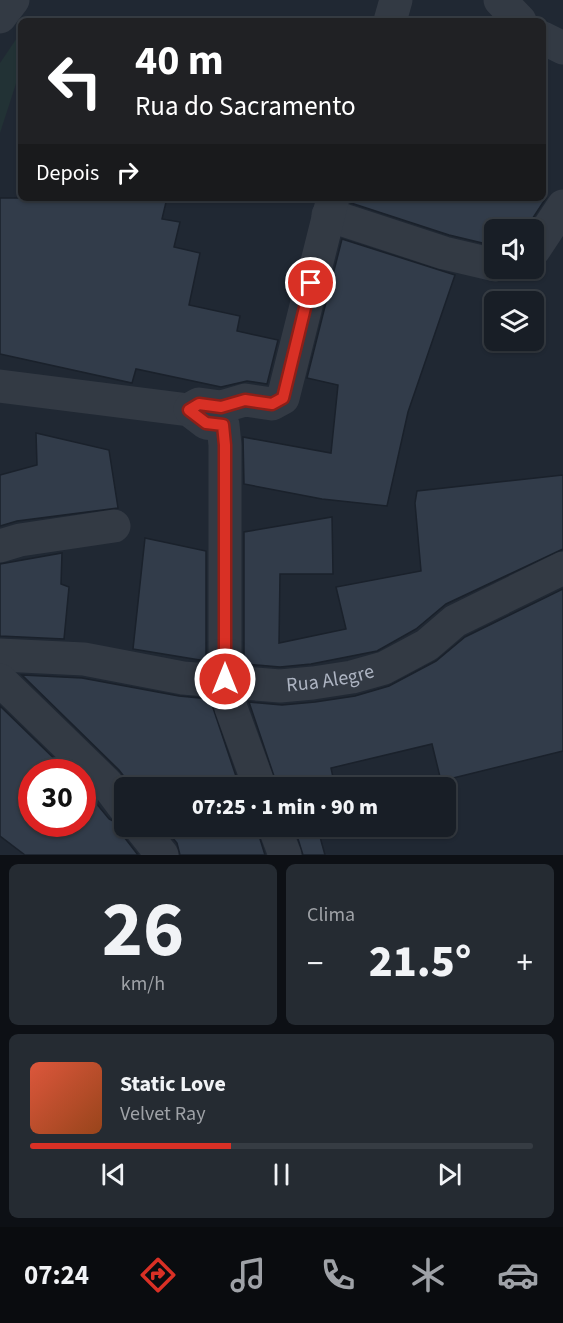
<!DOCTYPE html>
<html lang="pt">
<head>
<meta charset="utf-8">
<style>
	:root { --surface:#181e26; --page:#252b32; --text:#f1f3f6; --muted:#9fa2a7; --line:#363c43; --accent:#d93025 }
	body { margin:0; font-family:"Source Sans 3",sans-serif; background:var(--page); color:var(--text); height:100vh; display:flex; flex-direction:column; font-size:22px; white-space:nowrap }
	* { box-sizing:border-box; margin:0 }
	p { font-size:20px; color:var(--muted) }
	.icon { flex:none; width:33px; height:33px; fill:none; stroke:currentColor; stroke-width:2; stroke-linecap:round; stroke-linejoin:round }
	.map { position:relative; height:855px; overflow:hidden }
	.sheet { display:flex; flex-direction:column; gap:9px; padding:9px; background:#0d1015; flex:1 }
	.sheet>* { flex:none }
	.top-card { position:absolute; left:18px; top:18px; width:528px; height:183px; border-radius:9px; box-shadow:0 2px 4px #0004,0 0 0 2px var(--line); background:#202124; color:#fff; overflow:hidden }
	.fabs { position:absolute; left:484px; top:219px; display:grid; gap:12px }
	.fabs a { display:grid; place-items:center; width:60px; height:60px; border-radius:9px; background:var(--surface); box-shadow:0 2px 4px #0004,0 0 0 2px var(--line); font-size:30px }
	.speed { position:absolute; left:18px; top:759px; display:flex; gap:12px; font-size:30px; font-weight:700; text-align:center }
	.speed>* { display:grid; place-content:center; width:78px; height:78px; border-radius:50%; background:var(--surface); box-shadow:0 2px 4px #0004,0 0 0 2px var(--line); line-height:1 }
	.speed .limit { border:9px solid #d22; background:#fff; color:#111 }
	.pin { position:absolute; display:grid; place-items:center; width:51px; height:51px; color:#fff; margin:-26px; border:3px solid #fff; border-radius:50%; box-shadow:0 2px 6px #0007 }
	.me { position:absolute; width:66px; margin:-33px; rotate:0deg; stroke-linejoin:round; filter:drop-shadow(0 0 4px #0008) }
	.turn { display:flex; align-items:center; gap:21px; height:126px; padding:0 18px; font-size:27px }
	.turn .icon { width:78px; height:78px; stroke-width:2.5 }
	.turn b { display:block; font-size:42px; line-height:51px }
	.then { display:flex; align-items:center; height:57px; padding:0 18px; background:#0003; gap:12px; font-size:22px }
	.big { font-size:45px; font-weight:800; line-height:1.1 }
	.sheet .card { flex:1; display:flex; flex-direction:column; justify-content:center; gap:9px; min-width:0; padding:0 21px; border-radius:9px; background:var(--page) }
	.sheet .dial { align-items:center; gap:0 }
	.dial b { font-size:78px; line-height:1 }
	.song { display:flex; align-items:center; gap:18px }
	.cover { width:72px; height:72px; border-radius:9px; background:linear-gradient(135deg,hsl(10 70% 55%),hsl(20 70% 35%)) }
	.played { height:6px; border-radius:3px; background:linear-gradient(90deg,var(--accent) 40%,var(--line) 40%) }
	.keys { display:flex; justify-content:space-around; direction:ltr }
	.heat { display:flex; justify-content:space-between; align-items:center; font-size:33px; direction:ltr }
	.sheet .tiles { flex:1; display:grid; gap:9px; grid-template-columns:1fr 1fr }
	.card:last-child { grid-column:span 2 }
	.trip { position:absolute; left:114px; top:777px; width:342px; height:60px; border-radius:9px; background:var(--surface); box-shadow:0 2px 4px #0004,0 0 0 2px var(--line); font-weight:800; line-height:60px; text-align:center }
	.menu { display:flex; height:96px; justify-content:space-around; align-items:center; background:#0a0c0f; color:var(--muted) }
	.menu .icon { width:42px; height:42px }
	.menu .on { color:var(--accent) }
	.menu b { font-size:27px; color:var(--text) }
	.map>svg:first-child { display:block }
	.green { fill:#223235 }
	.building { fill:#323c4a; stroke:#1a212b; stroke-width:1.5 }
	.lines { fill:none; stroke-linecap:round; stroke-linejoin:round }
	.street { stroke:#333a44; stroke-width:33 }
	.route-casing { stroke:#8d1f18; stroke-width:15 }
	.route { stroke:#d93025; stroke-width:10 }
	.labels { text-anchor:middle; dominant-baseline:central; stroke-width:6; stroke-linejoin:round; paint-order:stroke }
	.street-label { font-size:20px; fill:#adb4c2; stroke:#191f29 }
</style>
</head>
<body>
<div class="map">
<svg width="563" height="855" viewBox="0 0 563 855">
	<rect width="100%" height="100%" fill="#202833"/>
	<path class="green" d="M21 32V68L0 133V63Z"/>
	<g class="building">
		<path d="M0 198H167L162 219 180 222 174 247 200 253 189 305 240 316 237 331 278 340 267 384 247 381 221 387 136 369 132 383 0 354Z"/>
		<path d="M351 198H546L525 230H495V246L449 235 351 203Z"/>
		<path d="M342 239 455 275 408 412 387 506 322 499 244 484 243 437 331 453 338 385 307 378Z"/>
		<path d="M36 433 109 450 118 508 17 521 0 526V475L37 465Z"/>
		<path d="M563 475V549L446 604 416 629 377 651 311 664 280 667 244 664V532L332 517 333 574H280L279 643 346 629 336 587 421 571 415 503 417 491Z"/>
		<path d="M145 538 206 551V661L133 649Z"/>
		<path d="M62 553 61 584 69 587 64 639 0 636V564Z"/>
		<path d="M563 589V751L441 781 432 744 331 768 334 782 315 788H278L249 702 282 705 315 702 355 696 389 686 436 661 465 637Z"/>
		<path d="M22 675 82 678 179 696 210 699 240 788H133L119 770Z"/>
		<path d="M0 706 68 772H32V824H82V786L109 819 121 825 124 837 138 855H25L0 836Z"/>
		<path d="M163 826H256L265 855H180L177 843Z"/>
		<path d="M294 826H317L325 855H303Z"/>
	</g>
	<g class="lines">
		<g class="street">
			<path d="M500 0 520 21"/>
			<path d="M0 17 13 0"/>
			<path d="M390 21 396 0"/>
			<path d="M543 38 563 48"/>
			<path d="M328 215 444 253 495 265"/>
			<path d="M534 250 563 206"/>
			<path d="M0 386 189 410 206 423 223 425 225 445V679L231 708 260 788"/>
			<path d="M190 409 199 404 221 407 245 400 272 404 283 398 333 198"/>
			<path d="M0 546 20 540 114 526"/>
			<path id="s1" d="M0 655 84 659 183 678 280 686 313 683 352 677 384 668 427 645 455 621 563 568"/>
			<path d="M0 680 106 783 124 807"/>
			<path d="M139 826 162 855"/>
			<path d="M274 826 285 855"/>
		</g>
	</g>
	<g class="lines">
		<g class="route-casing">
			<path id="route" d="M225 679V445L223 425 206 423 189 410 199 404 221 407 245 400 272 404 283 398 311 283"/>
		</g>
		<use href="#route" class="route"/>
	</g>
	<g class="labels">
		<g class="street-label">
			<text stroke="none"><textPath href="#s1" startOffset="333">Rua Alegre</textPath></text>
		</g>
	</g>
</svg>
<div class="fabs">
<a><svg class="icon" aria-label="sound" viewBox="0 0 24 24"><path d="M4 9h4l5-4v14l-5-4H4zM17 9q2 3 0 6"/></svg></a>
<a><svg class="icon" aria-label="layers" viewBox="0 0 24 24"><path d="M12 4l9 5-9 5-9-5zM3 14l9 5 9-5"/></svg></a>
</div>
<div class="speed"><div class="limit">30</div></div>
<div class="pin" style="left:311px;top:283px;background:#d93025"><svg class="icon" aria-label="arrive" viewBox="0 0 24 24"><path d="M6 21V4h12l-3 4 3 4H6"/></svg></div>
<svg class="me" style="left:225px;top:679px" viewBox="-20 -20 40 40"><circle r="17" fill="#d93025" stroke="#fff" stroke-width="3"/><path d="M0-11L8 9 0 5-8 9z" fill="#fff"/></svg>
<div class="trip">07:25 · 1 min · 90 m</div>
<div class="top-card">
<div class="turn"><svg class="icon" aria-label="left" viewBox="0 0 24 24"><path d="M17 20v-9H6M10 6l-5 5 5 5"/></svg><div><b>40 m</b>Rua do Sacramento</div></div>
<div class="then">Depois<svg class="icon" aria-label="right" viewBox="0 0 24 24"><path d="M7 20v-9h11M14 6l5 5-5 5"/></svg></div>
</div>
</div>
<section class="sheet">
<div class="tiles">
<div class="card dial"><b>26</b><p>km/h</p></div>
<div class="card"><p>Clima</p>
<div class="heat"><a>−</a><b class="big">21.5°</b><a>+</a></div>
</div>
<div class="card">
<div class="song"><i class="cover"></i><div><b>Static Love</b><p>Velvet Ray</p></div></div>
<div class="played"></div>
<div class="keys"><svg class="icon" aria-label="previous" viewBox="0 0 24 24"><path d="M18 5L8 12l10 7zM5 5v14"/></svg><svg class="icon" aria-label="pause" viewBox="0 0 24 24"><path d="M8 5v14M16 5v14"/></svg><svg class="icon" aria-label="next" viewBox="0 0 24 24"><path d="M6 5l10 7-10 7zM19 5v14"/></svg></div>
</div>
</div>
</section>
<nav class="menu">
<b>07:24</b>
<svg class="icon on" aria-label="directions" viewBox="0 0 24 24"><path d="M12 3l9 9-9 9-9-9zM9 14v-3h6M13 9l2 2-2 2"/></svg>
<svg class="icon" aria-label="music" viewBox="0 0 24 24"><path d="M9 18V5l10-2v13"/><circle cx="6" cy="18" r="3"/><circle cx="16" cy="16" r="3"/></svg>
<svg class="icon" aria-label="phone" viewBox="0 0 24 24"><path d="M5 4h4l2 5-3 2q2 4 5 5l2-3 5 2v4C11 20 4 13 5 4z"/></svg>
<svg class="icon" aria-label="climate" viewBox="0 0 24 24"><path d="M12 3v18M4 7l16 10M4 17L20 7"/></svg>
<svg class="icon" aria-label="car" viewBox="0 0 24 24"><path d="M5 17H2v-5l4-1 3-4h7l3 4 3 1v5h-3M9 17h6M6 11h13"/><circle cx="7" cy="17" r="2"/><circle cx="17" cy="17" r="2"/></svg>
</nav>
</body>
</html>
